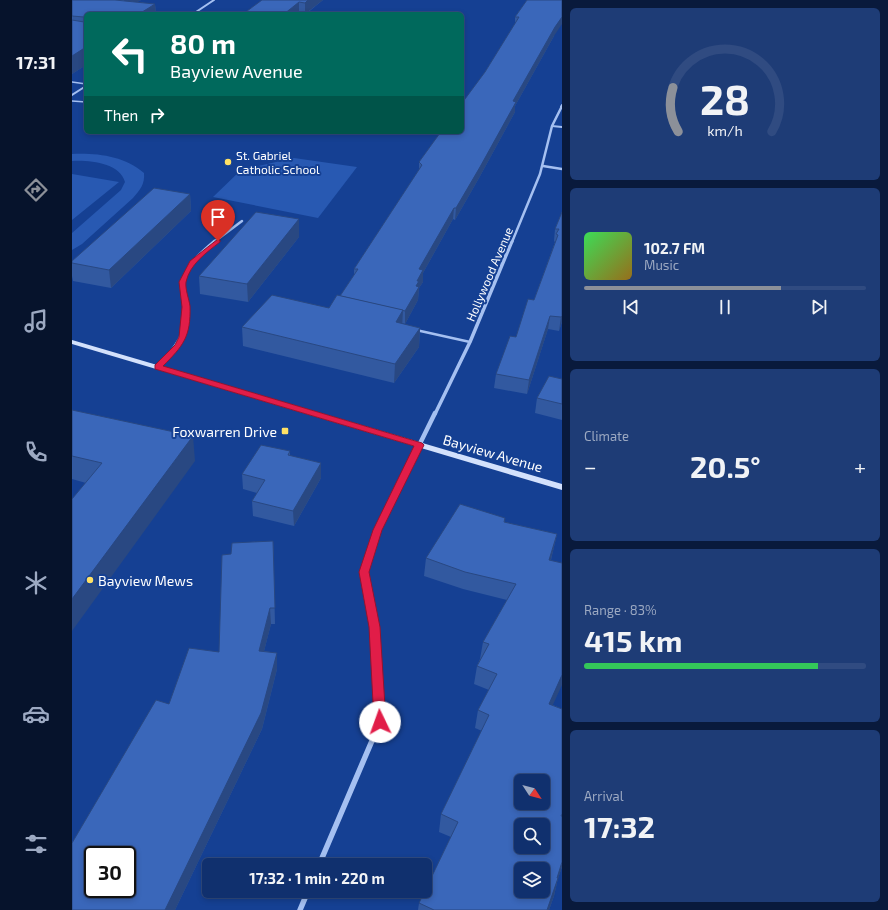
<!DOCTYPE html>
<html lang="en">
<head>
<meta charset="utf-8">
<style>
	:root { --surface:#10306e; --page:#1e3c76; --text:#f1f3f6; --muted:#9ca9c2; --line:#304b81; --accent:#8c9099 }
	body { margin:0; font-family:"Exo 2",sans-serif; background:var(--page); color:var(--text); height:100vh; display:flex; flex-direction:column; font-size:15px; white-space:nowrap }
	* { box-sizing:border-box; margin:0 }
	p { font-size:13px; color:var(--muted) }
	.icon { flex:none; width:22px; height:22px; fill:none; stroke:currentColor; stroke-width:2; stroke-linecap:round; stroke-linejoin:round }
	.map { position:relative; flex:1; overflow:hidden }
	.sheet { display:flex; flex-direction:column; gap:8px; padding:8px; background:#091a3c; width:326px }
	.sheet>* { flex:none }
	.hud { position:absolute; left:12px; top:12px; width:380px; height:122px; border-radius:6px; box-shadow:0 2px 6px #0003,0 0 0 1px var(--line); background:#00695c; color:#fff; overflow:hidden }
	.needle { width:26px; rotate:126deg }
	.buttons { position:absolute; left:442px; top:774px; display:grid; gap:8px }
	.buttons a { display:grid; place-items:center; width:36px; height:36px; border-radius:6px; background:var(--surface); box-shadow:0 2px 6px #0003,0 0 0 1px var(--line); font-size:20px }
	.speed { position:absolute; left:12px; top:846px; display:flex; gap:8px; font-size:20px; font-weight:700; text-align:center }
	.speed>* { display:grid; place-content:center; width:52px; height:52px; border-radius:50%; background:var(--surface); box-shadow:0 2px 6px #0003,0 0 0 1px var(--line); line-height:1 }
	.speed .limit { border:2px solid #111; border-radius:6px; background:#fff; color:#111 }
	.pin { position:absolute; display:grid; place-items:center; width:34px; height:34px; color:#fff; margin:-41px -17px; border-radius:50% 50% 50% 0; rotate:-45deg; box-shadow:0 0 4px #0007 }
	.pin .icon { rotate:45deg }
	.me { position:absolute; width:44px; margin:-22px; rotate:357deg; stroke-linejoin:round; filter:drop-shadow(0 0 3px #0008) }
	.turn { display:flex; align-items:center; gap:14px; height:84px; padding:0 20px; font-size:18px }
	.turn .icon { width:52px; height:52px; stroke-width:2.5 }
	.turn b { display:block; font-size:28px; line-height:34px }
	.then { display:flex; align-items:center; height:38px; padding:0 20px; background:#0003; gap:8px; font-size:15px }
	.big { font-size:30px; font-weight:700; line-height:1.1 }
	.sheet .widget { flex:1; display:flex; flex-direction:column; justify-content:center; gap:6px; min-width:0; padding:0 14px; border-radius:6px; background:var(--page) }
	.sheet .dial { align-items:center; gap:0 }
	.dial svg { height:104px; overflow:visible; fill:none; stroke:var(--line); stroke-width:7; stroke-linecap:round; text-anchor:middle }
	.dial text { fill:var(--text); stroke:none }
	.song { display:flex; align-items:center; gap:12px }
	.cover { width:48px; height:48px; border-radius:6px; background:linear-gradient(135deg,hsl(130 70% 55%),hsl(40 70% 35%)) }
	.played { height:4px; border-radius:2px; background:linear-gradient(90deg,var(--accent) 70%,var(--line) 70%) }
	.keys { display:flex; justify-content:space-around; direction:ltr }
	.heat { display:flex; justify-content:space-between; align-items:center; font-size:22px; direction:ltr }
	.charge { height:6px; border-radius:3px; background:linear-gradient(90deg,#34c759 83%,var(--line) 0) }
	.trip { position:absolute; left:130px; top:858px; width:230px; height:40px; border-radius:6px; background:var(--surface); box-shadow:0 2px 6px #0003,0 0 0 1px var(--line); font-weight:700; line-height:40px; text-align:center }
	main { display:flex; flex:1; min-height:0 }
	.menu { display:flex; flex-direction:column; width:72px; justify-content:space-around; align-items:center; background:#06132c; color:var(--muted) }
	.menu .icon { width:28px; height:28px }
	.menu .selected { color:var(--accent) }
	.menu b { font-size:18px; color:var(--text) }
	.map>svg:first-child { display:block }
	.green { fill:#2859b2 }
	.lines { fill:none; stroke-linecap:round; stroke-linejoin:round }
	.service-far2 { stroke:#a5c0f1; stroke-width:1.5 }
	.service-far1 { stroke:#a5c0f1; stroke-width:2 }
	.service { stroke:#a5c0f1; stroke-width:2.5 }
	.minor-far4 { stroke:#a5c0f1; stroke-width:2 }
	.minor-far3 { stroke:#a5c0f1; stroke-width:2.5 }
	.minor-far2 { stroke:#a5c0f1; stroke-width:3.5 }
	.minor-far1 { stroke:#a5c0f1; stroke-width:4.5 }
	.minor { stroke:#a5c0f1; stroke-width:5.5 }
	.secondary { fill:#d3e1fc; fill-rule:evenodd }
	.wall { fill:#3259a0 }
	.shaded-wall { fill:#294882 }
	.building { fill:#3a67ba; stroke:#294882; fill-rule:evenodd }
	.route { fill:#e11d48; stroke:#92132f }
	.poi-dot { fill:#ffe165; stroke:#154093; stroke-width:1.5 }
	.labels { text-anchor:middle; dominant-baseline:central; stroke-width:4; stroke-linejoin:round; paint-order:stroke }
	.far-poi-label { font-size:12px; fill:#fff; stroke:#154093; text-anchor:start }
	.far-street-label { font-size:12px; fill:#fff; stroke:#154093 }
	.poi-label { font-size:14px; fill:#fff; stroke:#154093; text-anchor:end }
	.street-label { font-size:14px; fill:#fff; stroke:#154093 }
</style>
</head>
<body>
<main>
<nav class="menu">
<b>17:31</b>
<svg class="icon selected" aria-label="directions" viewBox="0 0 24 24"><path d="M12 3l9 9-9 9-9-9zM9 14v-3h6M13 9l2 2-2 2"/></svg>
<svg class="icon" aria-label="music" viewBox="0 0 24 24"><path d="M9 18V5l10-2v13"/><circle cx="6" cy="18" r="3"/><circle cx="16" cy="16" r="3"/></svg>
<svg class="icon" aria-label="phone" viewBox="0 0 24 24"><path d="M5 4h4l2 5-3 2q2 4 5 5l2-3 5 2v4C11 20 4 13 5 4z"/></svg>
<svg class="icon" aria-label="climate" viewBox="0 0 24 24"><path d="M12 3v18M4 7l16 10M4 17L20 7"/></svg>
<svg class="icon" aria-label="car" viewBox="0 0 24 24"><path d="M5 17H2v-5l4-1 3-4h7l3 4 3 1v5h-3M9 17h6M6 11h13"/><circle cx="7" cy="17" r="2"/><circle cx="17" cy="17" r="2"/></svg>
<svg class="icon" aria-label="filters" viewBox="0 0 24 24"><path d="M4 7h16M4 17h16"/><circle cx="9" cy="7" r="2"/><circle cx="15" cy="17" r="2"/></svg>
</nav>
<div class="map">
<svg width="490" height="910" viewBox="0 0 490 910">
	<rect width="100%" height="100%" fill="#154093"/>
	<g class="green">
		<path d="M0 154C26 153 52 156 72 173 73 184 68 190 61 198L10 244 0 250V233L49 190 53 182C48 163 18 160 0 161Z"/>
		<path d="M222 158 285 167 246 218 141 197 169 170Z"/>
		<path d="M0 174 47 182 0 220Z"/>
	</g>
	<g class="lines">
		<g class="service-far2">
			<path d="M0 82 14 84"/>
			<path d="M0 101 14 102"/>
		</g>
		<path class="service-far1" d="M480 126 490 127"/>
		<path class="service" d="M344 330 398 342"/>
		<g class="minor-far4">
			<path d="M121 14 142 0"/>
			<path d="M0 95 14 86"/>
			<path d="M489 107 490 105"/>
		</g>
		<g class="minor-far3">
			<path d="M471 166 490 169"/>
			<path d="M142 242 170 221"/>
			<path d="M440 242 468 174 480 126 490 106"/>
		</g>
		<g class="minor-far2">
			<path d="M85 367C103 349 117 332 114 306 113 299 110 292 111 284 113 266 130 252 143 241"/>
			<path d="M363 414 398 342 440 241"/>
		</g>
		<path class="minor-far1" d="M303 633 292 572 306 529 363 413"/>
		<g class="minor">
			<path d="M247 865 308 722 303 632"/>
			<path d="M228 910 236 891"/>
		</g>
		<path class="secondary" d="M0 340 490 484V490L0 344Z"/>
	</g>
	<g class="wall">
		<path d="M0 0H69L65 2 83 4 84 14H14V65L0 74Z"/>
		<path d="M190 0H251L234 14H171Z"/>
		<path d="M455 0 482 36 443 106V112L407 178 383 220 381 219 351 273V282L347 288 346 300 333 324 330 323V324L348 328 347 347 322 383 171 346 170 327 257 308 268 296 282 275V269L347 170V162L370 134 413 72 443 24V17Z"/>
		<path d="M118 194 119 211 39 288 1 281 0 276V261Z"/>
		<path d="M490 212V322L487 331 476 329 455 394 422 388 424 374 444 337 462 300 483 242 482 241 483 229Z"/>
		<path d="M227 237 176 302 128 294 127 276Z"/>
		<path d="M490 379V420L463 413 465 398Z"/>
		<path d="M0 410 123 461 14 483 0 479Z"/>
		<path d="M218 451V456L249 463V478L222 526 181 516 180 501 185 493 171 489 170 474Z"/>
		<path d="M433 518V522L485 534 481 551 479 560 481 705 490 709V867L486 878 482 896 477 910H346L347 903 379 837 367 832 369 814 410 731 403 728 406 710 417 690 402 684 405 666 408 659 411 642 435 600 391 589 352 576 354 558Z"/>
		<path d="M201 541 203 624H199L192 651 205 653V669L190 729 103 910H0L97 704 147 652 159 554Z"/>
	</g>
	<g class="shaded-wall">
		<path d="M52 0H69L53 9Z"/>
		<path d="M236 0H251L233 14V3Z"/>
		<path d="M227 2V14H212Z"/>
		<path d="M83 4 84 14H67Z"/>
		<path d="M490 17V24L482 36 443 106V112L407 178 383 220 384 208 441 101 483 27Z"/>
		<path d="M14 47V65L0 74V56Z"/>
		<path d="M118 194 119 211 39 288 37 270Z"/>
		<path d="M382 208 381 219 351 273V282L347 288 346 300 333 324V311L345 281 347 269Z"/>
		<path d="M227 219V237L176 302 175 284Z"/>
		<path d="M331 310 330 329 324 322Z"/>
		<path d="M478 316 476 329 455 394 457 380Z"/>
		<path d="M490 316V322L487 331 489 317Z"/>
		<path d="M348 328 347 347 322 383 323 364Z"/>
		<path d="M121 436 123 461 0 631V599Z"/>
		<path d="M249 463V478L222 526 221 511Z"/>
		<path d="M485 534 481 551 474 578 477 560Z"/>
		<path d="M198 608 199 624 188 667 187 651Z"/>
		<path d="M205 653V669L190 729 103 910H93Z"/>
		<path d="M490 675V685L473 722 477 704Z"/>
		<path d="M490 862V867L484 885 486 878 482 896 477 910H475Z"/>
	</g>
	<g class="building">
		<path d="M0 0H43L83 4 67 14H14V20L12 17 0 16Z"/>
		<path d="M190 0H236L233 3 227 2 212 14H171Z"/>
		<path d="M455 0H490V17L483 27 441 101 444 102 408 167 384 208H382L347 269 351 270 345 281H347L344 286 347 287 333 311 268 296 286 269H282L350 165 347 162 368 133 370 134 371 132H390V103L413 72 447 17H443Z"/>
		<path d="M0 20 12 22 14 21V47L0 56Z"/>
		<path d="M82 188 118 194 37 270 0 263V261Z"/>
		<path d="M184 212 227 219 175 284 127 276Z"/>
		<path d="M490 212V316L489 317 478 316 457 380 424 374 438 336 444 337 456 299 462 300 486 235 484 234 487 229H483Z"/>
		<path d="M200 295 257 308 265 295 331 310 324 322 348 328 323 364 170 327Z"/>
		<path d="M477 376 490 379V404L465 398Z"/>
		<path d="M0 410 121 436 0 599V499L30 463 0 456Z"/>
		<path d="M189 445 218 451 216 455 249 463 221 511 180 501 193 480 170 474Z"/>
		<path d="M388 504 433 518 432 522 485 534 477 560 490 563V675L477 704 490 709V814L489 816H490V862L485 878H486L475 910H362L347 903 386 822 369 814 417 715 406 710 425 674 405 666 417 644 411 642 444 584 393 572 354 558ZM449 781H471V803H449ZM449 825H471V847H449ZM449 869H471V891H449Z"/>
		<path d="M201 541 203 608H198L187 651 205 653 189 713 93 910H0V843L84 700 97 704 117 648 147 652 150 555 159 554 160 543ZM21 855H55V889H21Z"/>
	</g>
	<path class="route" d="M146 239 148 240V242C134 253 118 264 114 282 113 289 117 299 118 306 119 337 111 346 91 366L350 443 352 445 310 530 297 572 308 627 314 722 312 725 308 727 304 725 302 722 297 627 287 572 301 530 342 446 83 369V365L103 345 107 337 110 307 107 282 118 261Z"/>
	<g class="poi-dot">
		<circle cx="156" cy="162" r="4"/>
		<rect x="209" y="427" width="8" height="8" rx="2"/>
		<circle cx="18" cy="580" r="4"/>
	</g>
	<g class="labels">
		<g class="far-poi-label">
			<text x="164" y="155">St. Gabriel<tspan x="164" dy="14">Catholic School</tspan></text>
		</g>
		<g class="far-street-label">
			<text transform="translate(417 274) rotate(-67)">Hollywood Avenue</text>
		</g>
		<g class="poi-label">
			<text x="205" y="431">Foxwarren Drive</text>
			<text x="26" y="580" text-anchor="start">Bayview Mews</text>
		</g>
		<g class="street-label">
			<text transform="translate(421 453) rotate(16)">Bayview Avenue</text>
		</g>
	</g>
</svg>
<div class="buttons">
<a><svg class="needle" viewBox="-14 -14 28 28"><path d="M0-13l5 13h-10z" fill="#e53935"/><path d="M0 13l5-13h-10z" fill="#9ca9c2"/></svg></a>
<a><svg class="icon" aria-label="search" viewBox="0 0 24 24"><circle cx="10" cy="10" r="6"/><path d="M15 15l6 6"/></svg></a>
<a><svg class="icon" aria-label="layers" viewBox="0 0 24 24"><path d="M12 4l9 5-9 5-9-5zM3 14l9 5 9-5"/></svg></a>
</div>
<div class="speed"><div class="limit">30</div></div>
<div class="pin" style="left:146px;top:241px;background:#d93025"><svg class="icon" aria-label="arrive" viewBox="0 0 24 24"><path d="M6 21V4h12l-3 4 3 4H6"/></svg></div>
<svg class="me" style="left:308px;top:722px" viewBox="-20 -20 40 40"><circle r="19" fill="#fff"/><path d="M0-13L10 11 0 6-10 11z" fill="#e11d48"/></svg>
<div class="trip">17:32 · 1 min · 220 m</div>
<div class="hud">
<div class="turn"><svg class="icon" aria-label="left" viewBox="0 0 24 24"><path d="M17 20v-9H6M10 6l-5 5 5 5"/></svg><div><b>80 m</b>Bayview Avenue</div></div>
<div class="then">Then<svg class="icon" aria-label="right" viewBox="0 0 24 24"><path d="M7 20v-9h11M14 6l5 5-5 5"/></svg></div>
</div>
</div>
<section class="sheet">
<div class="widget dial"><svg viewBox="0 0 100 80">
<path d="M14 69A42 42 0 1 1 86 69"/>
<path d="M14 69A42 42 0 0 1 10 35" stroke="#8c9099"/>
<text x="50" y="56" font-size="32" font-weight="700">28</text>
<text x="50" y="72" font-size="11">km/h</text>
</svg></div>
<div class="widget">
<div class="song"><i class="cover"></i><div><b>102.7 FM</b><p>Music</p></div></div>
<div class="played"></div>
<div class="keys"><svg class="icon" aria-label="previous" viewBox="0 0 24 24"><path d="M18 5L8 12l10 7zM5 5v14"/></svg><svg class="icon" aria-label="pause" viewBox="0 0 24 24"><path d="M8 5v14M16 5v14"/></svg><svg class="icon" aria-label="next" viewBox="0 0 24 24"><path d="M6 5l10 7-10 7zM19 5v14"/></svg></div>
</div>
<div class="widget"><p>Climate</p>
<div class="heat"><a>−</a><b class="big">20.5°</b><a>+</a></div>
</div>
<div class="widget"><p>Range · 83%</p><b class="big">415 km</b><div class="charge"></div></div>
<div class="widget"><p>Arrival</p><b class="big">17:32</b></div>
</section>
</main>
</body>
</html>
